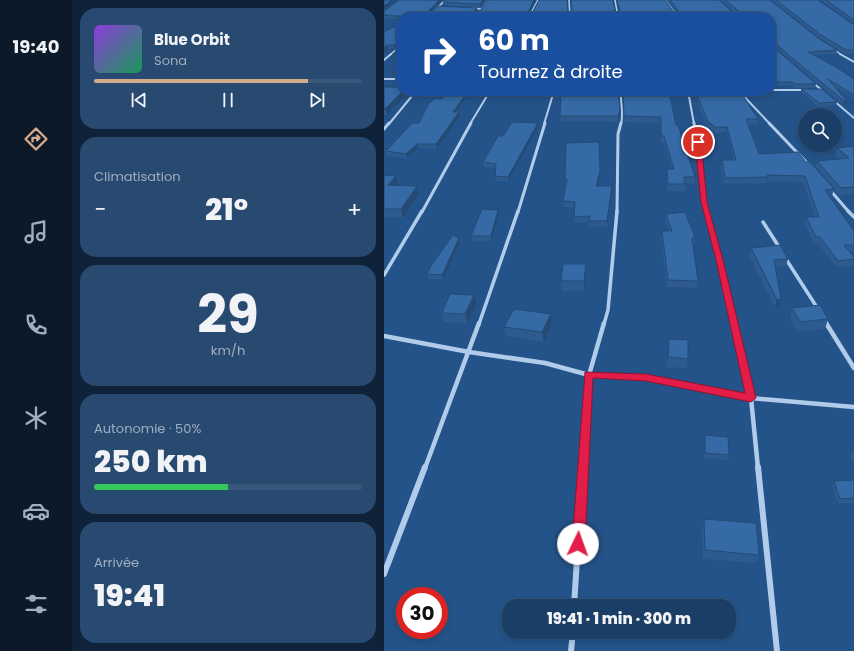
<!DOCTYPE html>
<html lang="fr">
<head>
<meta charset="utf-8">
<style>
	:root { --surface:#1b3e67; --page:#284970; --text:#f1f3f6; --muted:#a0aec0; --line:#39577b; --accent:#d6ab8b }
	body { margin:0; font-family:Poppins,sans-serif; background:var(--page); color:var(--text); height:100vh; display:flex; flex-direction:column; font-size:15px; white-space:nowrap }
	* { box-sizing:border-box; margin:0 }
	p { font-size:13px; color:var(--muted) }
	.icon { flex:none; width:22px; height:22px; fill:none; stroke:currentColor; stroke-width:2; stroke-linecap:round; stroke-linejoin:round }
	.map { position:relative; flex:1; overflow:hidden }
	.side { display:flex; flex-direction:column; gap:8px; padding:8px; background:#0f2239; width:312px }
	.side>* { flex:none }
	.guide { position:absolute; left:12px; top:12px; width:380px; height:84px; border-radius:16px; box-shadow:0 2px 6px #0003,0 0 0 1px var(--line); background:#1a4fa0; color:#fff; overflow:hidden }
	.controls { position:absolute; left:414px; top:108px; display:grid; gap:8px }
	.controls a { display:grid; place-items:center; width:44px; height:44px; border-radius:50%; background:var(--surface); box-shadow:0 2px 6px #0003,0 0 0 1px var(--line); font-size:20px }
	.speed { position:absolute; left:12px; top:587px; display:flex; gap:8px; font-size:20px; font-weight:700; text-align:center }
	.speed>* { display:grid; place-content:center; width:52px; height:52px; border-radius:50%; background:var(--surface); box-shadow:0 2px 6px #0003,0 0 0 1px var(--line); line-height:1 }
	.speed .limit { border:6px solid #d22; background:#fff; color:#111 }
	.pin { position:absolute; display:grid; place-items:center; width:34px; height:34px; color:#fff; margin:-17px; border:2px solid #fff; border-radius:50%; box-shadow:0 1px 4px #0007 }
	.me { position:absolute; width:44px; margin:-22px; rotate:3deg; stroke-linejoin:round; filter:drop-shadow(0 0 3px #0008) }
	.turn { display:flex; align-items:center; gap:14px; height:84px; padding:0 16px; font-size:18px }
	.turn .icon { width:52px; height:52px; stroke-width:2.5 }
	.turn b { display:block; font-size:28px; line-height:34px }
	.big { font-size:30px; font-weight:800; line-height:1.1 }
	.side .tile { flex:1; display:flex; flex-direction:column; justify-content:center; gap:6px; min-width:0; padding:0 14px; border-radius:16px; background:var(--page) }
	.side .dial { align-items:center; gap:0 }
	.dial b { font-size:52px; line-height:1 }
	.song { display:flex; align-items:center; gap:12px }
	.cover { width:48px; height:48px; border-radius:6px; background:linear-gradient(135deg,hsl(270 70% 55%),hsl(150 70% 35%)) }
	.played { height:4px; border-radius:2px; background:linear-gradient(90deg,var(--accent) 80%,var(--line) 80%) }
	.keys { display:flex; justify-content:space-around; direction:ltr }
	.heat { display:flex; justify-content:space-between; align-items:center; font-size:22px; direction:ltr }
	.charge { height:6px; border-radius:3px; background:linear-gradient(90deg,#34c759 50%,var(--line) 0) }
	.trip { position:absolute; left:118px; top:599px; width:234px; height:40px; border-radius:16px; background:var(--surface); box-shadow:0 2px 6px #0003,0 0 0 1px var(--line); font-weight:800; line-height:40px; text-align:center }
	main { display:flex; flex:1; min-height:0 }
	.menu { display:flex; flex-direction:column; width:72px; justify-content:space-around; align-items:center; background:#0b1929; color:var(--muted) }
	.menu .icon { width:28px; height:28px }
	.menu .active { color:var(--accent) }
	.menu b { font-size:18px; color:var(--text) }
	.map>svg:first-child { display:block }
	.lines { fill:none; stroke-linecap:round; stroke-linejoin:round }
	.street-far5 { stroke:#b1ccea; stroke-width:1.5 }
	.street-far4 { stroke:#b1ccea; stroke-width:2 }
	.street-far3 { stroke:#b1ccea; stroke-width:3 }
	.street-far2 { stroke:#b1ccea; stroke-width:3.5 }
	.street-far1 { stroke:#b1ccea; stroke-width:4.5 }
	.street { stroke:#b1ccea; stroke-width:6 }
	.wall { fill:#2e5b8f }
	.shaded-wall { fill:#254a74 }
	.building { fill:#356aa6; stroke:#254a74 }
	.route { fill:#e11d48; stroke:#92132f }
</style>
</head>
<body>
<main>
<nav class="menu">
<b>19:40</b>
<svg class="icon active" aria-label="directions" viewBox="0 0 24 24"><path d="M12 3l9 9-9 9-9-9zM9 14v-3h6M13 9l2 2-2 2"/></svg>
<svg class="icon" aria-label="music" viewBox="0 0 24 24"><path d="M9 18V5l10-2v13"/><circle cx="6" cy="18" r="3"/><circle cx="16" cy="16" r="3"/></svg>
<svg class="icon" aria-label="phone" viewBox="0 0 24 24"><path d="M5 4h4l2 5-3 2q2 4 5 5l2-3 5 2v4C11 20 4 13 5 4z"/></svg>
<svg class="icon" aria-label="climate" viewBox="0 0 24 24"><path d="M12 3v18M4 7l16 10M4 17L20 7"/></svg>
<svg class="icon" aria-label="car" viewBox="0 0 24 24"><path d="M5 17H2v-5l4-1 3-4h7l3 4 3 1v5h-3M9 17h6M6 11h13"/><circle cx="7" cy="17" r="2"/><circle cx="17" cy="17" r="2"/></svg>
<svg class="icon" aria-label="filters" viewBox="0 0 24 24"><path d="M4 7h16M4 17h16"/><circle cx="9" cy="7" r="2"/><circle cx="15" cy="17" r="2"/></svg>
</nav>
<section class="side">
<div class="tile">
<div class="song"><i class="cover"></i><div><b>Blue Orbit</b><p>Sona</p></div></div>
<div class="played"></div>
<div class="keys"><svg class="icon" aria-label="previous" viewBox="0 0 24 24"><path d="M18 5L8 12l10 7zM5 5v14"/></svg><svg class="icon" aria-label="pause" viewBox="0 0 24 24"><path d="M8 5v14M16 5v14"/></svg><svg class="icon" aria-label="next" viewBox="0 0 24 24"><path d="M6 5l10 7-10 7zM19 5v14"/></svg></div>
</div>
<div class="tile"><p>Climatisation</p>
<div class="heat"><a>−</a><b class="big">21°</b><a>+</a></div>
</div>
<div class="tile dial"><b>29</b><p>km/h</p></div>
<div class="tile"><p>Autonomie · 50%</p><b class="big">250 km</b><div class="charge"></div></div>
<div class="tile"><p>Arrivée</p><b class="big">19:41</b></div>
</section>
<div class="map">
<svg width="470" height="651" viewBox="0 0 470 651">
	<rect width="100%" height="100%" fill="#245389"/>
	<g class="lines">
		<g class="street-far5">
			<path d="M185 0 186 17"/>
			<path d="M231 0 234 17"/>
			<path d="M281 0 294 17"/>
			<path d="M88 8 97 9"/>
			<path d="M45 17 61 0"/>
			<path d="M92 17 104 0"/>
			<path d="M145 17 154 0"/>
			<path d="M449 49 458 55"/>
			<path d="M6 55 17 45"/>
		</g>
		<g class="street-far4">
			<path d="M456 54 470 62"/>
			<path d="M0 60 7 54"/>
			<path d="M0 79H17"/>
			<path d="M428 82 440 92"/>
			<path d="M387 90H423"/>
			<path d="M304 91 310 124"/>
			<path d="M355 91 386 124"/>
			<path d="M449 100 470 118"/>
			<path d="M5 124 32 91"/>
			<path d="M86 124 106 91"/>
			<path d="M160 124 170 91"/>
			<path d="M237 124C240 113 236 102 237 91"/>
		</g>
		<g class="street-far3">
			<path d="M310 123 323 212"/>
			<path d="M385 123 425 165"/>
			<path d="M0 129 5 123"/>
			<path d="M446 190 465 212"/>
			<path d="M38 212 87 123"/>
			<path d="M134 212 161 123"/>
			<path d="M233 212 234 134 237 123"/>
		</g>
		<g class="street-far2">
			<path d="M322 211 350 324"/>
			<path d="M464 211 470 217"/>
			<path d="M379 222 397 250"/>
			<path d="M400 256 434 309"/>
			<path d="M0 275 38 211"/>
			<path d="M440 320 443 324"/>
			<path d="M95 324 134 211"/>
			<path d="M220 324 224 310 233 211"/>
		</g>
		<g class="street-far1">
			<path d="M350 323 367 398 374 468"/>
			<path d="M442 323 470 368"/>
			<path d="M0 336 85 352 161 363 205 375 262 377 367 398 470 407"/>
			<path d="M41 468 95 323"/>
			<path d="M199 468 205 375 220 323"/>
		</g>
		<g class="street">
			<path d="M374 467 393 651"/>
			<path d="M0 574 41 467"/>
			<path d="M190 606 199 467"/>
			<path d="M187 651 189 632"/>
		</g>
	</g>
	<g class="wall">
		<path d="M15 0H59L43 16 93 11 91 15 92 16 104 0H152L144 15 184 14 186 16 188 14 231 12V16H223V17H17V19L0 18V11Z"/>
		<path d="M60 0H101L96 7 59 5V2Z"/>
		<path d="M232 0H281L292 15 295 16V15L283 0H335L353 16H355L337 0H386L434 38 453 50 452 54 430 55 470 79V99L453 88 462 105H459L388 44 387 17H256L255 15H236Z"/>
		<path d="M388 0H434L470 25V53L461 54 436 38Z"/>
		<path d="M437 0H470V23Z"/>
		<path d="M17 23V43L10 48H4L0 53V32Z"/>
		<path d="M387 45 432 84 431 88H411L408 85 387 86Z"/>
		<path d="M0 87 24 93 3 115H0Z"/>
		<path d="M417 89 453 102 452 105 434 107 417 92Z"/>
		<path d="M87 91 73 112H75L76 116 53 149 34 148 23 158 3 156 2 151 35 123Z"/>
		<path d="M239 91 292 125 311 177V184H301V192L283 191V169H288L280 143H277V123L240 122Z"/>
		<path d="M342 91H356L374 119 373 124H364L375 154 422 162 450 189 448 196H445L470 231V251L465 252 470 257V263L469 266 452 267 434 244H430L420 223 422 217H431L419 182 383 181V183L340 184 337 166 338 160H350L343 132 329 133 328 130H324L313 100V95L342 96Z"/>
		<path d="M179 96 236 116 234 122 177 121 176 116Z"/>
		<path d="M154 123V127L124 181H112L111 176 112 168 100 167 99 162 119 136Z"/>
		<path d="M470 146V194L455 195 432 167 433 161 456 159 451 155 453 148Z"/>
		<path d="M0 175 14 184 13 185 33 186 35 194 19 218 0 217Z"/>
		<path d="M216 177 214 186H228V192L223 227H205V222L190 223V208L179 207V201L182 185H181V179Z"/>
		<path d="M114 210 115 214 107 241H88L87 236Z"/>
		<path d="M282 214 311 237V244H309L314 281 313 288 283 287 277 238 278 231H285L281 220Z"/>
		<path d="M75 238 76 243 59 280 44 279 43 274Z"/>
		<path d="M367 248 404 259 402 266 391 267 397 299 395 306 391 307 365 255Z"/>
		<path d="M202 264V273L200 290 178 291 177 281Z"/>
		<path d="M92 304 84 323 60 322 58 313Z"/>
		<path d="M408 308 444 319 441 329 414 332 406 318Z"/>
		<path d="M167 314 168 324 160 342 122 336 120 327Z"/>
		<path d="M285 339 304 359 303 368 283 367Z"/>
		<path d="M321 435 345 455 344 460 320 458 321 440Z"/>
		<path d="M470 448V466L466 457Z"/>
		<path d="M470 480V503H454L448 486 450 481Z"/>
		<path d="M320 519 375 555 372 563 319 559 318 529Z"/>
	</g>
	<g class="shaded-wall">
		<path d="M8 0H12L0 9V6Z"/>
		<path d="M55 0H59L43 16V13Z"/>
		<path d="M99 0H101L96 7V4Z"/>
		<path d="M150 0H152L143 17V15Z"/>
		<path d="M93 8V11L90 16 89 13Z"/>
		<path d="M16 39 17 43 10 48V45Z"/>
		<path d="M3 45 4 48 0 53V48Z"/>
		<path d="M19 91H24V93L3 115 1 109Z"/>
		<path d="M84 91H87L70 115 69 112Z"/>
		<path d="M460 101H463L462 105H459Z"/>
		<path d="M236 110V116L234 122V116Z"/>
		<path d="M75 112 76 116 53 149 52 144Z"/>
		<path d="M154 123V127L124 181V177Z"/>
		<path d="M33 144 34 148 23 158 22 154Z"/>
		<path d="M216 171V177L212 192V186Z"/>
		<path d="M12 176 14 184 6 193 4 185Z"/>
		<path d="M33 186 35 194 19 218 17 209Z"/>
		<path d="M228 186V192L223 227V221Z"/>
		<path d="M114 210 115 214 107 241V236Z"/>
		<path d="M75 238 76 243 59 280 58 275Z"/>
		<path d="M202 264V273L200 290V281Z"/>
		<path d="M90 295 92 304 84 323 81 314Z"/>
		<path d="M397 299 395 306 391 307 393 300Z"/>
		<path d="M167 314 168 324 160 342 158 332Z"/>
	</g>
	<g class="building">
		<path d="M0 0H8L0 6Z"/>
		<path d="M15 0H55L43 13V16H46L55 6 93 8 89 13 92 16 104 0H150L143 15H147L155 0H183L184 14 186 16 188 14 187 0H229L231 12 222 13 223 17H26L0 15V11Z"/>
		<path d="M60 0H99L96 4 59 2Z"/>
		<path d="M233 0H281L292 15 295 16 296 13 286 0H335L353 16H356V12L341 0H386L434 38 453 50 424 52 452 67 470 79V95L444 79 463 101H460L388 41H387V17H257L255 12H236Z"/>
		<path d="M392 0H434L470 25V50H462L437 35Z"/>
		<path d="M442 0H470V20Z"/>
		<path d="M17 23V40L16 39 10 45H3L0 48V32Z"/>
		<path d="M387 45 432 84H411L409 82H387Z"/>
		<path d="M0 87H17V91H19L1 109H0Z"/>
		<path d="M417 89H438L453 102 435 103Z"/>
		<path d="M64 91H84L69 112H75L52 144H33L22 154 2 151 28 123H35L44 105 50 99H58Z"/>
		<path d="M181 91H234L236 110 234 116H176L177 96H179Z"/>
		<path d="M239 91H285L292 125H294L311 177H300L301 184H284L283 169H290L280 136H277V117L240 116Z"/>
		<path d="M343 91H356L374 119H362L375 154 414 152 422 162H426L450 189 441 190 470 231V245H460L470 257V259L454 261 436 237H432L422 217H435L421 176 383 175 384 177 341 178 338 160H352L343 127H329L328 124H325L313 95 343 96Z"/>
		<path d="M128 122 154 123 124 177 111 176 112 164 99 162 114 136H119Z"/>
		<path d="M215 142 216 171 212 186H228L223 221H205L206 216 190 217 191 202 179 201 183 179H181L182 143Z"/>
		<path d="M470 146V187L457 188 433 161 465 158 453 148Z"/>
		<path d="M0 175 12 176 4 185 33 186 17 209H0Z"/>
		<path d="M98 209 114 210 107 236H87Z"/>
		<path d="M301 212 311 237 308 238 314 281 284 280 278 231H288L282 214Z"/>
		<path d="M69 235 75 238 58 275 43 274 48 264Z"/>
		<path d="M396 245 404 259 390 260 397 299 393 300 367 248Z"/>
		<path d="M179 264H202L200 281H177Z"/>
		<path d="M66 294 90 295 81 314 58 313Z"/>
		<path d="M436 305 444 319 416 322 408 308Z"/>
		<path d="M130 309 167 314 158 332 120 327Z"/>
		<path d="M285 339 304 340V359L284 357Z"/>
		<path d="M321 435 344 437 345 455 321 453Z"/>
		<path d="M470 480V498L456 499 450 481Z"/>
		<path d="M320 519 372 523 375 555 321 550Z"/>
	</g>
	<path class="route" d="M314 140 317 142 323 202 339 260 372 398 367 402 262 381 209 378 201 544 199 549 194 550 190 549 188 544 201 372 262 374 361 393 332 260 317 202 311 142Z"/>
</svg>
<div class="controls">
<a><svg class="icon" aria-label="search" viewBox="0 0 24 24"><circle cx="10" cy="10" r="6"/><path d="M15 15l6 6"/></svg></a>
</div>
<div class="speed"><div class="limit">30</div></div>
<div class="pin" style="left:314px;top:142px;background:#d93025"><svg class="icon" aria-label="arrive" viewBox="0 0 24 24"><path d="M6 21V4h12l-3 4 3 4H6"/></svg></div>
<svg class="me" style="left:194px;top:544px" viewBox="-20 -20 40 40"><circle r="19" fill="#fff"/><path d="M0-13L10 11 0 6-10 11z" fill="#e11d48"/></svg>
<div class="trip">19:41 · 1 min · 300 m</div>
<div class="guide">
<div class="turn"><svg class="icon" aria-label="right" viewBox="0 0 24 24"><path d="M7 20v-9h11M14 6l5 5-5 5"/></svg><div><b>60 m</b>Tournez à droite</div></div>
</div>
</div>
</main>
</body>
</html>
